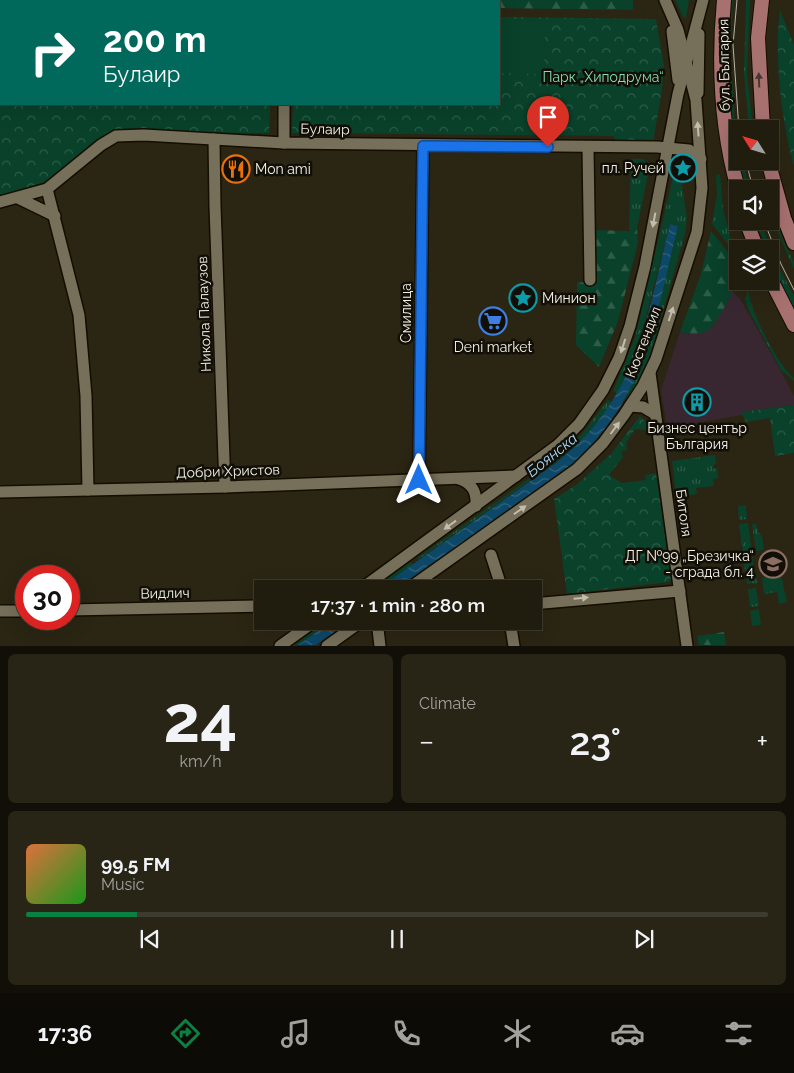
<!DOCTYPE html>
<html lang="en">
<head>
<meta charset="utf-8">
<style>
	:root { --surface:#201c0e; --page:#282517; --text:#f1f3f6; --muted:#a2a19e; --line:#3d3a2e; --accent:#0b8043 }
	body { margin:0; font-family:Raleway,sans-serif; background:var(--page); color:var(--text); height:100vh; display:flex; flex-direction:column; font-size:19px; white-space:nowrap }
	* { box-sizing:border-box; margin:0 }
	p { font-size:16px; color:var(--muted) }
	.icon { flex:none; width:28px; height:28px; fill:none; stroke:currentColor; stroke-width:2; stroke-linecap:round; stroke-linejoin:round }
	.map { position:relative; height:646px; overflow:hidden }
	.drawer { display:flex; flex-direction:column; gap:8px; padding:8px; background:#120f08; flex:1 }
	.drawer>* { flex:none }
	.banner { position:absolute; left:0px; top:0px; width:500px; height:105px; box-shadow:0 5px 20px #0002,0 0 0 1px var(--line); background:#00695c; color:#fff; overflow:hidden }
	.needle { width:32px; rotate:307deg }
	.buttons { position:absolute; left:729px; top:120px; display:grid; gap:10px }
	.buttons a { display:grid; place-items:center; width:50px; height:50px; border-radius:0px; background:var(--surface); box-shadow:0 5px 20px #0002,0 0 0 1px var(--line); font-size:25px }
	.speed { position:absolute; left:15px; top:565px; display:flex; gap:10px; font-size:25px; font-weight:700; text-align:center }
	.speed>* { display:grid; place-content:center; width:65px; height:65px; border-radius:50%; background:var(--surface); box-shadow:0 5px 20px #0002,0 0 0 1px var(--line); line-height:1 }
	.speed .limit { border:8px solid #d22; background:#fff; color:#111 }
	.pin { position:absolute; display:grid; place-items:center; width:42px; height:42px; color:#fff; margin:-51px -21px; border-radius:50% 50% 50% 0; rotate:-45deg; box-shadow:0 0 5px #0007 }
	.pin .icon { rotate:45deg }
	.me { position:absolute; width:55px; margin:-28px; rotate:0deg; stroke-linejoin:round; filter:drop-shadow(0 0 4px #0008) }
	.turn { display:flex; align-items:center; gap:18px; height:105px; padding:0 20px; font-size:22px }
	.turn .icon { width:65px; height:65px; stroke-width:2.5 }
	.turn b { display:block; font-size:35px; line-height:42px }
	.big { font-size:38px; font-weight:600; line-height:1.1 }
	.drawer .card { flex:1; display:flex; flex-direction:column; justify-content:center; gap:8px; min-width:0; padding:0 18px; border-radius:8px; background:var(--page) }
	.drawer .dial { align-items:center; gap:0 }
	.dial b { font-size:65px; line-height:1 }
	.song { display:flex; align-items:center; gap:15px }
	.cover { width:60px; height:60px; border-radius:8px; background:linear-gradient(135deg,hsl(20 70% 55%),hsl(120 70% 35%)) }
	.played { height:5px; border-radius:2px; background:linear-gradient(90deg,var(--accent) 15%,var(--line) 15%) }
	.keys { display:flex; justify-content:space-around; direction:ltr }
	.heat { display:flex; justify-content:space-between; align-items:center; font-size:28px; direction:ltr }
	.drawer .tiles { flex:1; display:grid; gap:8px; grid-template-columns:1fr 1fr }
	.card:last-child { grid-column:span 2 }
	.trip { position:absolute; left:254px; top:580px; width:288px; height:50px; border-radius:0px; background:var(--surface); box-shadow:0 5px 20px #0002,0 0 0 1px var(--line); font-weight:600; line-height:50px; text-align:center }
	.tabs { display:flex; height:80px; justify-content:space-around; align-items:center; background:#0d0b06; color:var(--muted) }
	.tabs .icon { width:35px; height:35px }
	.tabs .active { color:var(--accent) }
	.tabs b { font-size:22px; color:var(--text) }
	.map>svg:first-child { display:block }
	.commercial { fill:#382730 }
	.grass { fill:url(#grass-tufts) }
	.forest { fill:url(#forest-firs) }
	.park { fill:url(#park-crowns) }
	.pitch { fill:#09412a }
	.water { fill:url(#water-waves) }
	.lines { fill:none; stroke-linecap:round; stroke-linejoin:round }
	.minor-casing { stroke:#140e01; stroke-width:14 }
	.major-casing { stroke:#140e01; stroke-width:16 }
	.minor { stroke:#766f5a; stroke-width:11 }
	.major { stroke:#a77170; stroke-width:14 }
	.tram { stroke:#bab6a8; stroke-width:1 }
	.oneway { fill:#4d3631 }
	.oneway2 { fill:#c2bdad }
	.route-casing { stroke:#114b97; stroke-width:12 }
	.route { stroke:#1a73e8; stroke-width:9 }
	.labels { text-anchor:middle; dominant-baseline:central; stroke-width:5; stroke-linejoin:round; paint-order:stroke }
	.street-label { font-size:14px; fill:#f5f1e5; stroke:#110f07 }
	.park-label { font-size:14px; fill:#83ddae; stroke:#110f07 }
	.poi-label { font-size:14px; fill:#f5f1e5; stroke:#110f07; text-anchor:end }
	.water-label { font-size:15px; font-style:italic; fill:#acd9f9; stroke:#110f07 }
</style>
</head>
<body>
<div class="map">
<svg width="794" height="646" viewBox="0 0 794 646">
	<defs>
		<pattern id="grass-tufts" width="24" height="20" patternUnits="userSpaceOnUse" patternTransform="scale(1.25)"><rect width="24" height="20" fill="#09412a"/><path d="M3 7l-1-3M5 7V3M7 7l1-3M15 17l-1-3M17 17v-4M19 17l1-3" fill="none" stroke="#2d5d49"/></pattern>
		<pattern id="forest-firs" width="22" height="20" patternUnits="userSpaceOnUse" patternTransform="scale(1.25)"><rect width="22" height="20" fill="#09412a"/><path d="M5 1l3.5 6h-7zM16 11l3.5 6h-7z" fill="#2d5d49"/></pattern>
		<pattern id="park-crowns" width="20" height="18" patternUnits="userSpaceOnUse" patternTransform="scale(1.25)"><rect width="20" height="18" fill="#09412a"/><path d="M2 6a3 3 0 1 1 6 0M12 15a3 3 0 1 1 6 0" fill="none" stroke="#2d5d49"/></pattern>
		<pattern id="water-waves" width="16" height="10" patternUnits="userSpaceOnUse" patternTransform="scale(1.25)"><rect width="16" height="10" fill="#0d4868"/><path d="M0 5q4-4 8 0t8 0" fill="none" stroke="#31637d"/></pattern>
	</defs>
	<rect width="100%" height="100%" fill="#2b2513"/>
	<path class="commercial" d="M732 291 741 300 782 373 794 396V405L742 412V415L667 428 661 390 680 332 689 334 700 333 711 328Z"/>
	<g class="grass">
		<path d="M729 0H733L730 50 737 155 726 84Z"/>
		<path d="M746 0H750L747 73 753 129H749L744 73Z"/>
		<path d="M631 159H643L650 165 637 228 629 231Z"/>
		<path d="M739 161H743L749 189H745Z"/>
		<path d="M720 174 723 209 734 252 712 224 717 195 716 175Z"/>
		<path d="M673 177 681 179 687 218 685 234 650 357 629 400 626 398 646 353 678 226 670 224 638 348 618 394 613 391 635 338Z"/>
		<path d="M770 201 782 238 794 262V269L770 215Z"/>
		<path d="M756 221H760L777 264 794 296V308L772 266 770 249H766Z"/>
		<path d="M748 290C750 310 778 366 794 378V381L781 370 748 309 745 299Z"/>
		<path d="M608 400 613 403 575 449 418 560 417 558 554 461 581 435Z"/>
		<path d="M621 408 624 410 585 457 426 571 424 569 582 455 602 434Z"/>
		<path d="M715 455 716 464 713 465 714 469 717 468 718 478 713 479 714 486 696 488 697 494 676 497 672 461Z"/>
		<path d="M746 505 747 519 739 520 738 506Z"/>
		<path d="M748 523 752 552 743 553 739 524Z"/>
		<path d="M752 524H756L758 532 762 536 764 550 756 551Z"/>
		<path d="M752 556 757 583 747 584 743 557Z"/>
		<path d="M411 562 413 564 378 589H373Z"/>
		<path d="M780 571 787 602 779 604 777 592 764 594 762 578 769 576V573Z"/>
		<path d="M756 588 759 606 750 607 748 589Z"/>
		<path d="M759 609 761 625 752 626 750 611Z"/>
		<path d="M327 621H332L298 645 293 646Z"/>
	</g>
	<g class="forest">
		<path d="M304 0H407L304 1Z"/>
		<path d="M421 0H633V10L499 8V1Z"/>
		<path d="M675 0H689L686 17 684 18Z"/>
		<path d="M637 228 638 243 618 321 599 367 576 345 577 282 594 283 595 230 629 231Z"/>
		<path d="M711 231C721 243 735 258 737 274 739 284 716 326 707 331 698 335 689 334 680 332L701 274Z"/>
		<path d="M724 632 726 645H699L697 636Z"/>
	</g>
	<g class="park">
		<path d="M0 0H206L1 1V104H270L269 133 116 132 51 180 0 196Z"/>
		<path d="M780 10 794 45V166C781 121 774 56 780 10Z"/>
		<path d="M499 17 656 19 664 66 662 90 653 142 618 143 613 136 292 133 293 104H499Z"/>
		<path d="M794 405V453L775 456 770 418 746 422 741 412Z"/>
		<path d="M640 416 650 427 651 435H648L647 430 635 429 626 443 627 450 621 451 623 457 609 475 622 483 646 480 645 475 656 473 671 580 669 582 567 594 554 499 576 485 611 454Z"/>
	</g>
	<path class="pitch" d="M499 20 545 21 544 74 499 73Z"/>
	<g class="water">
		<path d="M670 224 678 226C653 325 647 404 562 472L396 589H378L556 463C638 399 646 319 670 224Z"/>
		<path d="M332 621H350L316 645H298Z"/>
	</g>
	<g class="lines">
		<g class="minor-casing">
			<g id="minor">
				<path d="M286 1V0"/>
				<path d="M672 31 678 80"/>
				<path d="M698 93 699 34"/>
				<path d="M214 139 215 206 225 487"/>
				<path d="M284 143V104"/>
				<path d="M588 147 590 280"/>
				<path d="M47 189 79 315 86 396 88 490"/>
				<path d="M18 198 55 216"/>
				<path d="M0 202 47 189 101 145 116 136 144 135 284 143 657 147 689 150 701 159"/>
				<path d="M650 373 687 646"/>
				<path d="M630 406 643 407 655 414"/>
				<path d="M459 479C472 483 477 492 476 506"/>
				<path d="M419 480 423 145"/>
				<path d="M0 492 225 487 516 476"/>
				<path d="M491 555 502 589"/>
				<path d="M361 589 558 445 579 424 603 390 619 358 630 326 645 266 678 94 703 0"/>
				<path d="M408 589 577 469 603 443 624 415 643 386 656 359 697 232 702 188 696 100 678 30 665 0"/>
				<path d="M532 604 680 591"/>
				<path d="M69 610 262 606"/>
				<path d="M0 611H26"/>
				<path d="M377 621 380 646"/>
				<path d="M510 621 514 646"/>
				<path d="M280 646 315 621"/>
				<path d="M327 646 362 621"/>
			</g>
		</g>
		<g class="major-casing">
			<g id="major">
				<path d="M724 0C718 63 721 128 738 189"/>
				<path d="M762 0 758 38 763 129"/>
				<path d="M768 161 784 218 794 243"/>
				<path d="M746 221 757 249"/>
				<path d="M770 278 794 325"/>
			</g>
		</g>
		<use href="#minor" class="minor"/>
		<use href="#major" class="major"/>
		<g class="tram">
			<path d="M737 0 733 45 739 129"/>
			<path d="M746 161 753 189"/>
			<path d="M764 221 781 264 794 290"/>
		</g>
	</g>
	<defs><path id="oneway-solid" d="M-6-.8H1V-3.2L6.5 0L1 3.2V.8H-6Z" transform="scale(1.25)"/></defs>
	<use class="oneway" href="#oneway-solid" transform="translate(759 80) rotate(-92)"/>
	<g class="oneway2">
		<use href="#oneway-solid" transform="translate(698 129) rotate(-94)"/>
		<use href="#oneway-solid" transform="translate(654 220) rotate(101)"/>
		<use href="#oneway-solid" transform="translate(671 314) rotate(-72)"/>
		<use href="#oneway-solid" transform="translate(623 346) rotate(108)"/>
		<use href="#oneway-solid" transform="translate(615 428) rotate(-53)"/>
		<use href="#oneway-solid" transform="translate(520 510) rotate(-35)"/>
		<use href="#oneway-solid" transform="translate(450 525) rotate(144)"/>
		<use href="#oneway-solid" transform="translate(581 598) rotate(-5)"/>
	</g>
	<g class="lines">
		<g class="route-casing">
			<path id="route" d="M419 480 423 146 548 147"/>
		</g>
		<use href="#route" class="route"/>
	</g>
	<defs>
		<g id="sight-ring" transform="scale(1.4375)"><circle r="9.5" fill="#110f07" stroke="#0f9aa8" stroke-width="1.5"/><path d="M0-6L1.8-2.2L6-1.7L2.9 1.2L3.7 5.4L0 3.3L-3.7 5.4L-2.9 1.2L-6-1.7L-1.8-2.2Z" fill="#0f9aa8"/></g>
		<g id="restaurant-ring" transform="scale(1.4375)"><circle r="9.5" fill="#110f07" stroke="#e8710a" stroke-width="1.5"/><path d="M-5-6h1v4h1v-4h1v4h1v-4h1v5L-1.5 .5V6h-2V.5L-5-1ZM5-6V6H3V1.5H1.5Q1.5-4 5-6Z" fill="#e8710a"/></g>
		<g id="supermarket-ring" transform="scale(1.4375)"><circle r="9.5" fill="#110f07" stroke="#3f7fe0" stroke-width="1.5"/><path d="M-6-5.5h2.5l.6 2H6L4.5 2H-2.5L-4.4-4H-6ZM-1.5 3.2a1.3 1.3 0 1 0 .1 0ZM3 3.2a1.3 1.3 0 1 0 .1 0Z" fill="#3f7fe0"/></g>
		<g id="building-ring" transform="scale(1.4375)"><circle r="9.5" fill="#110f07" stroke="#0f9aa8" stroke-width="1.5"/><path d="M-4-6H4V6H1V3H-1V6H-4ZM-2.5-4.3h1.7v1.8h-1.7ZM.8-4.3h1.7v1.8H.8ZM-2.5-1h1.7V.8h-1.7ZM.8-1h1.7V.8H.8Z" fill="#0f9aa8"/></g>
		<g id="school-ring" transform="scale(1.4375)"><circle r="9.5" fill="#110f07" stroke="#8d6e63" stroke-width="1.5"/><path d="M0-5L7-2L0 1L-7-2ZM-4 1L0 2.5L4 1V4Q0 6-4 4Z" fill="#8d6e63"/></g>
	</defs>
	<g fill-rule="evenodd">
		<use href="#sight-ring" x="683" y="168"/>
		<use href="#restaurant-ring" x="236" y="169"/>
		<use href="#sight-ring" x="523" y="298"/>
		<use href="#supermarket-ring" x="493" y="321"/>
		<use href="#building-ring" x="697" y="402"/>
		<use href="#school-ring" x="773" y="564"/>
	</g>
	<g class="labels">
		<g class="street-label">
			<text transform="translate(724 65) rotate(-91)">бул. България</text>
			<text transform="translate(325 129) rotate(1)">Булаир</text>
			<text transform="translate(406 313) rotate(-90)">Смилица</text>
			<text transform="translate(204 314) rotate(-92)">Никола Палаузов</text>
			<text transform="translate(643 342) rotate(-69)">Кюстендил</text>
			<text transform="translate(228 471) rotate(-2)">Добри Христов</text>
			<text transform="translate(684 513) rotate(82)">Битоля</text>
			<text transform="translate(165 593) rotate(-1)">Видлич</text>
		</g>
		<g class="park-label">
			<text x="603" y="77">Парк „Хиподрума“</text>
		</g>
		<g class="poi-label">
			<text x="664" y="168">пл. Ручей</text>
			<text x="255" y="169" text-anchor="start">Mon ami</text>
			<text x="542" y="298" text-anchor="start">Минион</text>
			<text x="493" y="347" text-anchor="middle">Deni market</text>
			<text x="697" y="428" text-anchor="middle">Бизнес център<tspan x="697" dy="16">България</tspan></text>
			<text x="754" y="556">ДГ №99 „Брезичка“<tspan x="754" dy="16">- сграда бл. 4</tspan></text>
		</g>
		<g class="water-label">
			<text transform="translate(552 455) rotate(-39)">Боянска</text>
		</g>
	</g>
</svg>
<div class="buttons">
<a><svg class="needle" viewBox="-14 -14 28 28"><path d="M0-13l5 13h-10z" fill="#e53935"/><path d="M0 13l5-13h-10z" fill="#a2a19e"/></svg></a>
<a><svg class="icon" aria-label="sound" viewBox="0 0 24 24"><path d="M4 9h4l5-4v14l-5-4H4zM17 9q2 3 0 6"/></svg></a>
<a><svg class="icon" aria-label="layers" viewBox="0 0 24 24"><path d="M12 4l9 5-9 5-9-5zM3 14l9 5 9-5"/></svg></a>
</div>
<div class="speed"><div class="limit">30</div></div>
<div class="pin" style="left:548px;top:147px;background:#d93025"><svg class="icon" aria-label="arrive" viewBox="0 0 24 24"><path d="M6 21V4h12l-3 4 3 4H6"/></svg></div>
<svg class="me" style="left:419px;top:480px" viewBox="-20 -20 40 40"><path d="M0-17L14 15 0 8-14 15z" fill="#1a73e8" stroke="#fff" stroke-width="4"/></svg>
<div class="trip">17:37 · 1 min · 280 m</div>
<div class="banner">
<div class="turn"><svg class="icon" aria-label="right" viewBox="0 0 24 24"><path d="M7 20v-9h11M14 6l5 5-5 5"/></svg><div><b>200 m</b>Булаир</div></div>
</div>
</div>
<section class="drawer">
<div class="tiles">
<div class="card dial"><b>24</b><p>km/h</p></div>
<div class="card"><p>Climate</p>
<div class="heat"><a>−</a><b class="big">23°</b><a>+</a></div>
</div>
<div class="card">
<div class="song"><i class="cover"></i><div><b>99.5 FM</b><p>Music</p></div></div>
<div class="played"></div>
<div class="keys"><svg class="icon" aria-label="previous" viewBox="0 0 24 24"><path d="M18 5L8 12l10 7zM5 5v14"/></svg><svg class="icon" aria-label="pause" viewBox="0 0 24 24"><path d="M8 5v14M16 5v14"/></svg><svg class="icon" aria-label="next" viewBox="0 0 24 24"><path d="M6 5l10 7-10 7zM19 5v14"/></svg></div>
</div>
</div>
</section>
<nav class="tabs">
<b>17:36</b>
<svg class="icon active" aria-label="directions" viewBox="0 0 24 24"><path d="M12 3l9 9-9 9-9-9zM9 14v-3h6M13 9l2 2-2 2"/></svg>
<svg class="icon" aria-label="music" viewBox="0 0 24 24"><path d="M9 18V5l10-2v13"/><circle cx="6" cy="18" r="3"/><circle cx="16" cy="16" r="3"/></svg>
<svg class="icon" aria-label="phone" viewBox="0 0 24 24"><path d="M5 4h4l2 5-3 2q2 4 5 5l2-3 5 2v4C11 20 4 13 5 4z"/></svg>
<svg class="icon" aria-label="climate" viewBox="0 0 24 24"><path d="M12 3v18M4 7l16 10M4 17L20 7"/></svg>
<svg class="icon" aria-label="car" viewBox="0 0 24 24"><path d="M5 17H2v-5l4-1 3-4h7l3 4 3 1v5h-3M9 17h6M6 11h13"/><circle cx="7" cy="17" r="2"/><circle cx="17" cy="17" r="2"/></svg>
<svg class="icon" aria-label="filters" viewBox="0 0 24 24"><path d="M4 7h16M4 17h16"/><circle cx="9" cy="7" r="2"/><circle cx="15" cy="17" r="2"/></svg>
</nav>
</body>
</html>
